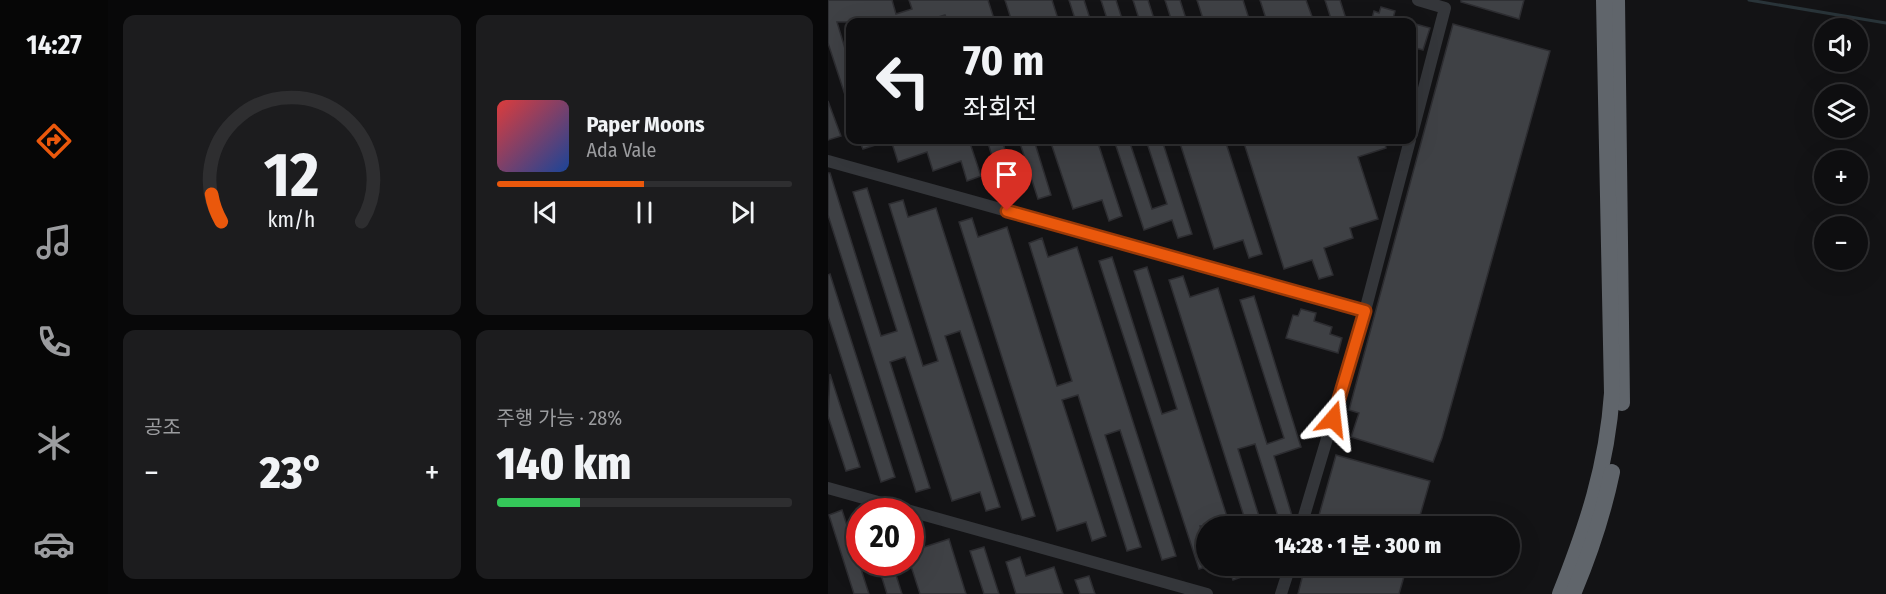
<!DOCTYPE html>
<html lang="ko">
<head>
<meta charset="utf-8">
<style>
	:root { --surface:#0e0e10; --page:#1c1c1e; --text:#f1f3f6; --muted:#9b9c9f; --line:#2e2e30; --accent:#ea580c }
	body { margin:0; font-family:"Fira Sans Condensed","Noto Sans KR",sans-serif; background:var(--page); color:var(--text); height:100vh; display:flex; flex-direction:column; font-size:22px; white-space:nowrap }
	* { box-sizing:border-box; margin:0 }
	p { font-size:20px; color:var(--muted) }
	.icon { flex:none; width:33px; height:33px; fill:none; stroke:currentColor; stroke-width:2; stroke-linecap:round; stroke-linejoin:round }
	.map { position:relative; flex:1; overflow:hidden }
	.side { display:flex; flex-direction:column; gap:15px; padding:15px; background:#080809; width:720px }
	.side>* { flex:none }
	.top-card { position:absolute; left:18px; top:18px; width:570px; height:126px; border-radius:12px; box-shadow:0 6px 24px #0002,0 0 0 2px var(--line); background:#0e0e10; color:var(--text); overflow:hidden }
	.buttons { position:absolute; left:986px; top:18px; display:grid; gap:12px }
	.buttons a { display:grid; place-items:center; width:54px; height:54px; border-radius:50%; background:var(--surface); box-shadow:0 6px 24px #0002,0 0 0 2px var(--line); font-size:30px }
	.speed { position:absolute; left:18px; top:498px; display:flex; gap:12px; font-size:30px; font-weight:700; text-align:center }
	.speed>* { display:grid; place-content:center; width:78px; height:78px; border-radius:50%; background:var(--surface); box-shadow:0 6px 24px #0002,0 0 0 2px var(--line); line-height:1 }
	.speed .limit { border:9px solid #d22; background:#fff; color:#111 }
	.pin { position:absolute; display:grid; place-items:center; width:51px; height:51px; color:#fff; margin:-62px -26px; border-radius:50% 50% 50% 0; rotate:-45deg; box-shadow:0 0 6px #0007 }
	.pin .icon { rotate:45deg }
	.me { position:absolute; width:66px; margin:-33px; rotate:17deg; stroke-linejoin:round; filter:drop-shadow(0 0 4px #0008) }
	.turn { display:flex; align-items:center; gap:21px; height:126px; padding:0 18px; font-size:27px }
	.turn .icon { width:78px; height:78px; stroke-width:2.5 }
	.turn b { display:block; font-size:42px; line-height:51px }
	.big { font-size:45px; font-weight:800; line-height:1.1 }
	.side .widget { flex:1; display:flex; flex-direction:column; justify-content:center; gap:9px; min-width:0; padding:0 21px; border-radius:12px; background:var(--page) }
	.side .dial { align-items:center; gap:0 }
	.dial svg { height:156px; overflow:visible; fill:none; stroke:var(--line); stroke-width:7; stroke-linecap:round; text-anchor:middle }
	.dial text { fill:var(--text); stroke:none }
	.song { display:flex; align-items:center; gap:18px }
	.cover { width:72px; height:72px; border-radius:9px; background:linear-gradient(135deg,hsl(0 70% 55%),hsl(220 70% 35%)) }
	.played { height:6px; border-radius:3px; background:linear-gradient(90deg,var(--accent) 50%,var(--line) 50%) }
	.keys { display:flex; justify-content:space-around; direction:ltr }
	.heat { display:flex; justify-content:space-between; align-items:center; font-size:33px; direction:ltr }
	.charge { height:9px; border-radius:4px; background:linear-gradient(90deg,#34c759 28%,var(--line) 0) }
	.side .tiles { flex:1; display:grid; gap:15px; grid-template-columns:repeat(2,1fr) }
	.trip { position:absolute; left:368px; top:516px; width:324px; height:60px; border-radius:30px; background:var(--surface); box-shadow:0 6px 24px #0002,0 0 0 2px var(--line); font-weight:800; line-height:60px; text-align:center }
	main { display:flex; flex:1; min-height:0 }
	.menu { display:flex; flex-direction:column; width:108px; justify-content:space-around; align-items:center; background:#060606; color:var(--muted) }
	.menu .icon { width:42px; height:42px }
	.menu .active { color:var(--accent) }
	.menu b { font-size:27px; color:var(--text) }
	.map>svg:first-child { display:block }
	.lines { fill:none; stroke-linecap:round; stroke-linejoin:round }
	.stream { stroke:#293439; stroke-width:3 }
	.building { fill:#3f4145; stroke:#2d2d31; stroke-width:1.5 }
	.minor { stroke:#34363a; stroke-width:12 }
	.highway { stroke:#60656b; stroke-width:16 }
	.route-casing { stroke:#983908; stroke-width:15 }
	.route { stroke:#ea580c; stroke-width:10 }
</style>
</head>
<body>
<main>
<nav class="menu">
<b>14:27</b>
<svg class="icon active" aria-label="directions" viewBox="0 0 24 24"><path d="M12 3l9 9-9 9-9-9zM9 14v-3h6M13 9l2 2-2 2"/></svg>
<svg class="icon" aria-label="music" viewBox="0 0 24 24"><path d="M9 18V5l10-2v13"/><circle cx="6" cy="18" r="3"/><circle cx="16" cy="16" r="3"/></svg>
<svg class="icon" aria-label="phone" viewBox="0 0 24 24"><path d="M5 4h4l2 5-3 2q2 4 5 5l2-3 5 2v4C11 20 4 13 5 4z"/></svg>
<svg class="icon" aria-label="climate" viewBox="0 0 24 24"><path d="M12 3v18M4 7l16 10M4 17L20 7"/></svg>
<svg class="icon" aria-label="car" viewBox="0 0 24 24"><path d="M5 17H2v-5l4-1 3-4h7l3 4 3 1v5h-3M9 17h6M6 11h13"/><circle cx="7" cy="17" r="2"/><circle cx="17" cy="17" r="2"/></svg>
</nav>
<section class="side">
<div class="tiles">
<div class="widget dial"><svg viewBox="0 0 100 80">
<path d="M14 69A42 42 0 1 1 86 69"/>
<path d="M14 69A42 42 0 0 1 9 55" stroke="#ea580c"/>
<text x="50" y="56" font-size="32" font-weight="700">12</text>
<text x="50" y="72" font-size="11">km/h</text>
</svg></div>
<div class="widget">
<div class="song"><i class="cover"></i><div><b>Paper Moons</b><p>Ada Vale</p></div></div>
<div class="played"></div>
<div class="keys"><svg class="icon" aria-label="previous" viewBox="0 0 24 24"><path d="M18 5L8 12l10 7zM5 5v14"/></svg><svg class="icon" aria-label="pause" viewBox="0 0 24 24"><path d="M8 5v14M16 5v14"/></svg><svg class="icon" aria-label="next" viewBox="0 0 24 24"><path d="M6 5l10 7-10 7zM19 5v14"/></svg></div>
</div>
<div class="widget"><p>공조</p>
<div class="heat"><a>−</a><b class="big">23°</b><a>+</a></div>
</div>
<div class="widget"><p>주행 가능 · 28%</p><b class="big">140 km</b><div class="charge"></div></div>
</div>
</section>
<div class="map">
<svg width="1058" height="594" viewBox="0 0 1058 594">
	<rect width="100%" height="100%" fill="#131315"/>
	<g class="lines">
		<path class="stream" d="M921 0 1058 23"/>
	</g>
	<g class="building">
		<path d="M0 0H64L68 14 84 9 81 0H160L167 22H120L117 15 94 22H9L22 65 21 107 0 43Z"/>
		<path d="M177 0H224L231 22H184Z"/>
		<path d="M241 0H256L263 22H248Z"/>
		<path d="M273 0H288L295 22H280Z"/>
		<path d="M305 0H320L327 22H312Z"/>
		<path d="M337 0H352L359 22H344Z"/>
		<path d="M369 0H415L422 22H376Z"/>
		<path d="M432 0H478L486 22H439Z"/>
		<path d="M497 0H512L519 22H504Z"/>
		<path d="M633 0H696L691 19 633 2Z"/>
		<path d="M553 7 567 11 564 22H543L546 11 551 13Z"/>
		<path d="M584 23 602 28 595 50 584 47Z"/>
		<path d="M625 24 722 51 614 438 605 462 523 437 531 413 521 410Z"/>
		<path d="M0 101 13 136 0 140Z"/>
		<path d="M31 140H60V141L35 149Z"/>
		<path d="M63 140H141L153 176 139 181 133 161 105 171 99 152 70 162Z"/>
		<path d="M159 140H174L189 187 175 192Z"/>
		<path d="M191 140H206L223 195 210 199Z"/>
		<path d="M222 140H269L294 216 281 221 274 200 245 209Z"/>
		<path d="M286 140H301L324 209 339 204 318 140H334L364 234 350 238 344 220 316 230Z"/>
		<path d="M351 140H397L434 254 421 258 415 240 386 249Z"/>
		<path d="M415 140H556L558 148 530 157 550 219 522 228 525 238 496 248 505 275 491 279 484 260 456 269Z"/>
		<path d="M0 173H2L53 336 69 331 25 192 39 188 95 366 110 361 61 204 75 200 80 217 108 208 207 516 194 520 132 331 117 336 172 507 158 511 152 492 124 501 77 357 62 362 102 488 88 492 0 215Z"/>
		<path d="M144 218 150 237 179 227 229 386 244 381 201 243 214 238 220 257 249 247 348 556 334 560 292 430 277 435 313 547 299 551 250 395 234 400 278 536 264 541 258 522 229 531 131 222Z"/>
		<path d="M284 257 334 414 349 409 306 271 319 267 402 526H372L378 544V567L371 569 271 261Z"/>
		<path d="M2 274 67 477 53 482 0 316V275Z"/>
		<path d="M355 276 362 297 390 288 439 444 456 438 412 300 426 296 473 447 446 456 465 519 452 523 427 444 410 449 434 526H419L341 280Z"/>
		<path d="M473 309 488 313 486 321 504 327 502 334 514 338 510 353 458 338 465 315 470 316Z"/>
		<path d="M2 374 32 467 18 471 0 416Z"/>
		<path d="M508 455 602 481 589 526H488Z"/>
		<path d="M14 510 41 594H26L1 515Z"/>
		<path d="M82 521H84L93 548 121 539 138 594H92L82 563Z"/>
		<path d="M156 547 171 594H156L142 551Z"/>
		<path d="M192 557 198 576 226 567 235 594H188L178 562Z"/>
		<path d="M49 562H64L74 594H59Z"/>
		<path d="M400 566H415L419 575 405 580Z"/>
		<path d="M477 566H579L571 594H470Z"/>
		<path d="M261 576 267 594H252L247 580Z"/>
	</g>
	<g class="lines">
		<g class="minor">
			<path d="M584 134 617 8 590 0"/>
			<path d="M0 161 537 311"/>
			<path d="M0 488 379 594"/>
			<path d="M473 526 537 311 582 140"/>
			<path d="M453 594 462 566"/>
		</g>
		<g class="highway">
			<path d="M789 0 794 403"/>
			<path d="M732 594C759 526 779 466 784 393L776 0"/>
			<path d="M745 594C762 554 775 515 784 472"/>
		</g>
	</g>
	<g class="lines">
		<g class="route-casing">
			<path id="route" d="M179 211 537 311 505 419"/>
		</g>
		<use href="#route" class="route"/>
	</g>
</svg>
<div class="buttons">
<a><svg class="icon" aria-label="sound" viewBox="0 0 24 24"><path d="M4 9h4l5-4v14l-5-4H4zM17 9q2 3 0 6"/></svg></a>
<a><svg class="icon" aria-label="layers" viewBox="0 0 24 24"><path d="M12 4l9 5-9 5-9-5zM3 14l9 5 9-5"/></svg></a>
<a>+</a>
<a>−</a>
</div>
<div class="speed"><div class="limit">20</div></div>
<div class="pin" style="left:179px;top:211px;background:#d93025"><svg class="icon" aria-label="arrive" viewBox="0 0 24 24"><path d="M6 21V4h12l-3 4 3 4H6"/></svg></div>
<svg class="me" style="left:505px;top:419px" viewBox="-20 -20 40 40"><path d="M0-17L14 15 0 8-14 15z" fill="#ea580c" stroke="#fff" stroke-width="4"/></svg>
<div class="trip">14:28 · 1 분 · 300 m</div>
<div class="top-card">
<div class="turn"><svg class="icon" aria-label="left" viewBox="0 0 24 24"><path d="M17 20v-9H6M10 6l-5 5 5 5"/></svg><div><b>70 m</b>좌회전</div></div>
</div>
</div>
</main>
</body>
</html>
